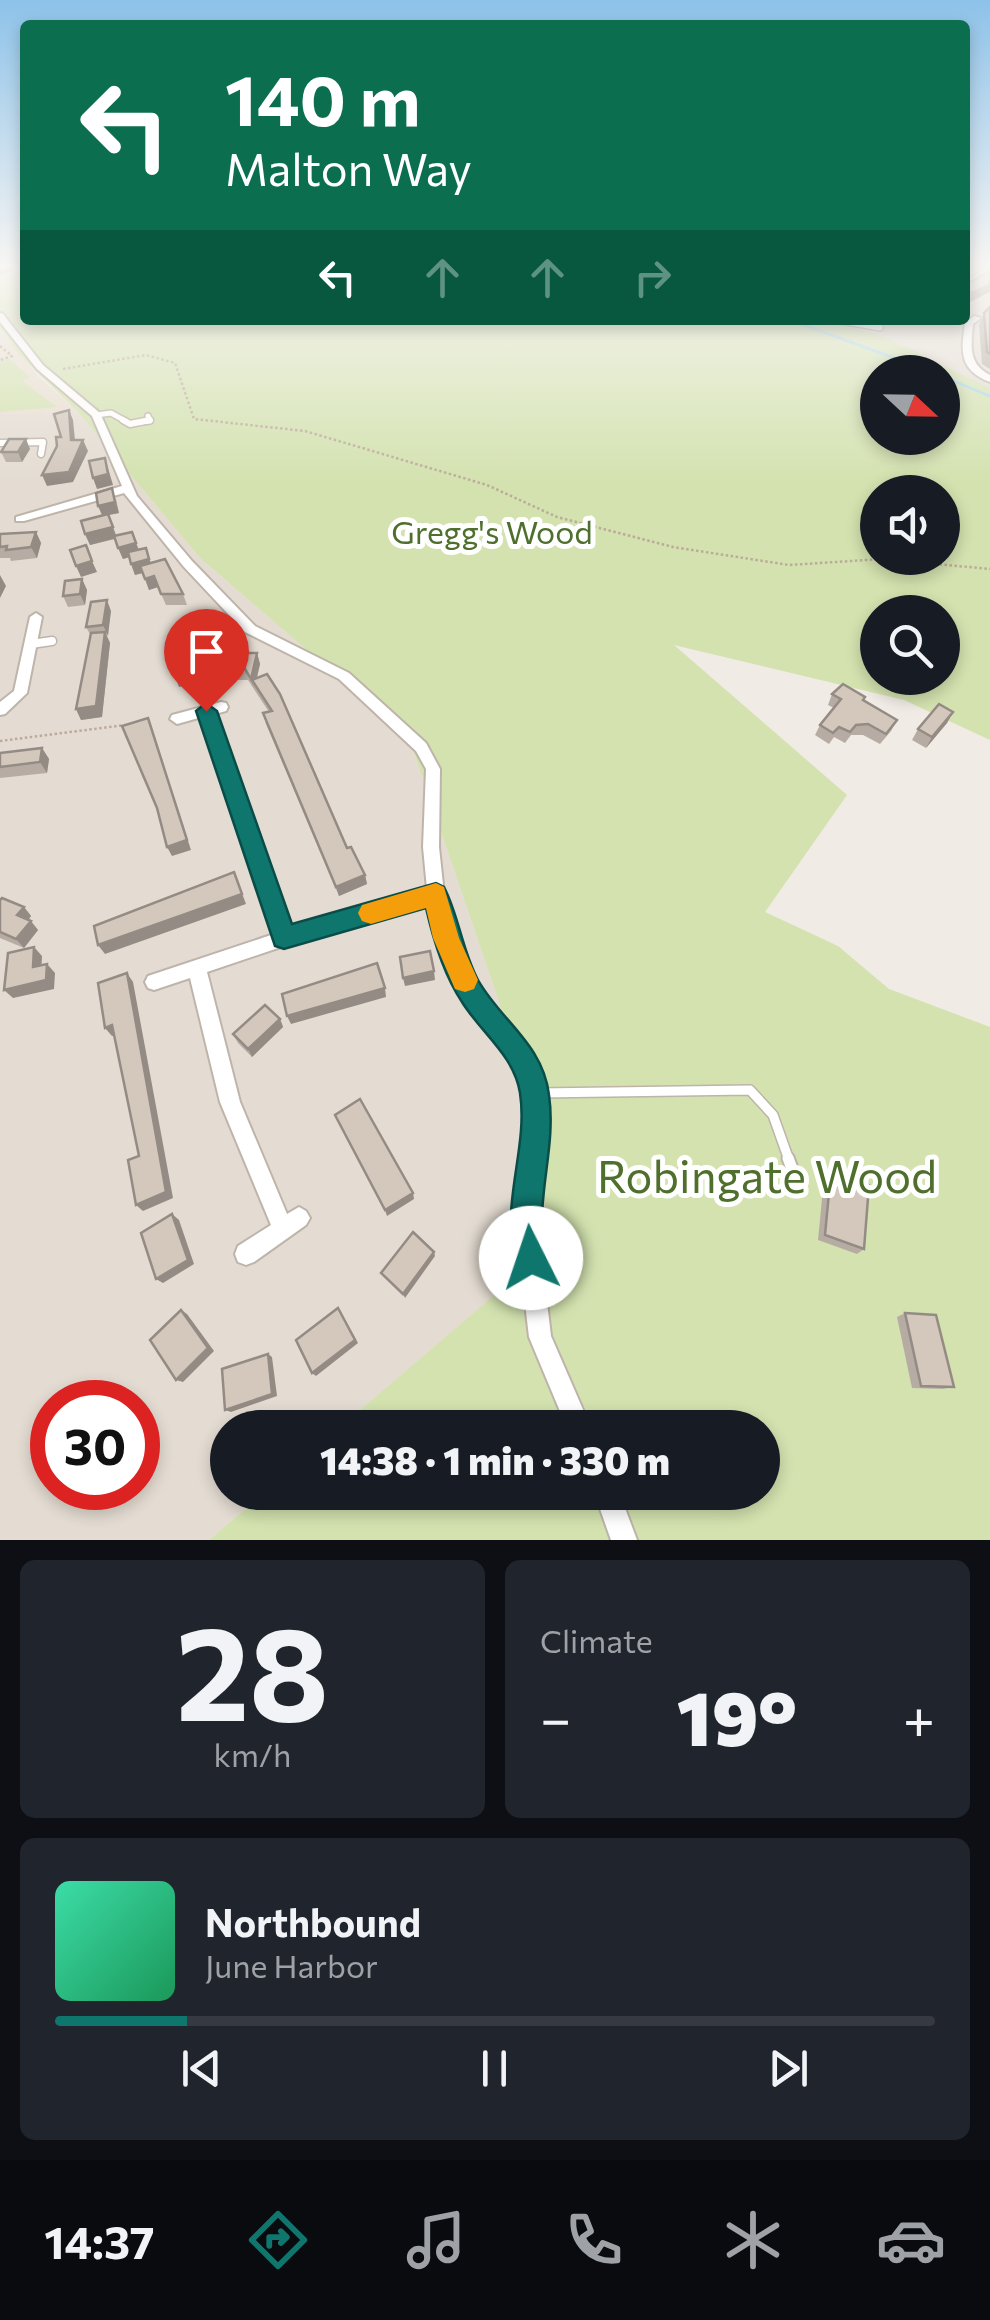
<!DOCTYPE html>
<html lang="en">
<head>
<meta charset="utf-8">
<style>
	:root { --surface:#171b24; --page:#20242c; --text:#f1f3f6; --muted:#9ea1a6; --line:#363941; --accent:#0f766e }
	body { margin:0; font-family:Commissioner,sans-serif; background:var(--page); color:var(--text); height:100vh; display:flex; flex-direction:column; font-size:38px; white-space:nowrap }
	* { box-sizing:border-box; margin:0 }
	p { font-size:32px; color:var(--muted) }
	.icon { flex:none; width:55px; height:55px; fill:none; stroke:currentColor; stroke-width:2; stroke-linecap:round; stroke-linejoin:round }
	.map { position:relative; height:1540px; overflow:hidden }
	.drawer { display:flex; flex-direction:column; gap:20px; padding:20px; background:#0d0f14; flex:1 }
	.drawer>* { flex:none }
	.banner { position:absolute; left:20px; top:20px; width:950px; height:305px; border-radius:10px; box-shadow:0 5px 15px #0003; background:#0b6e4f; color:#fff; overflow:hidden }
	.needle { width:65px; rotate:112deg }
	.buttons { position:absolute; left:860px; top:355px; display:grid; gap:20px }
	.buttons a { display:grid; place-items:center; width:100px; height:100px; border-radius:50%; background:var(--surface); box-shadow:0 5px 15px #0003; font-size:50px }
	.speed { position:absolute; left:30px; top:1380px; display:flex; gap:20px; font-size:50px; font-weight:700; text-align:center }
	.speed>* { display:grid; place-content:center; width:130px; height:130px; border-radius:50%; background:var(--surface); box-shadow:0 5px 15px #0003; line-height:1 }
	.speed .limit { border:15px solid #d22; background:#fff; color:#111 }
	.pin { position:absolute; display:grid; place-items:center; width:85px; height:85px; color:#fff; margin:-102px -42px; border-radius:50% 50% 50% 0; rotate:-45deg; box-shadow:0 0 10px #0007 }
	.pin .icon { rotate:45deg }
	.me { position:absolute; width:110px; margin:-55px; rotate:356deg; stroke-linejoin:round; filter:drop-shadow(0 0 8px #0008) }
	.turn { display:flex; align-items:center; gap:35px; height:210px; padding:0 40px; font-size:45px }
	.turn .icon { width:130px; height:130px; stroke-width:2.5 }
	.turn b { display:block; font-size:70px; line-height:85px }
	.lanes { display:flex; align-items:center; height:95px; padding:0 40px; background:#0003; justify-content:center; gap:50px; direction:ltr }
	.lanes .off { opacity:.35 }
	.big { font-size:75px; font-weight:800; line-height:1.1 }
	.drawer .card { flex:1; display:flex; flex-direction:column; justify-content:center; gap:15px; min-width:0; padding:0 35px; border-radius:15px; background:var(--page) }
	.drawer .dial { align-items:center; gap:0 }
	.dial b { font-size:130px; line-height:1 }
	.song { display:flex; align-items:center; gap:30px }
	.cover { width:120px; height:120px; border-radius:15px; background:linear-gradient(135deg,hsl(160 70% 55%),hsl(150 70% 35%)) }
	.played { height:10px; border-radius:5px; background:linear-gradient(90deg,var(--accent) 15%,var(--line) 15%) }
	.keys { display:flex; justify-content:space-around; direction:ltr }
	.heat { display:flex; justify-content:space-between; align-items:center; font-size:55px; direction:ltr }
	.drawer .tiles { flex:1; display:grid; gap:20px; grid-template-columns:1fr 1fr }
	.card:last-child { grid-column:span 2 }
	.trip { position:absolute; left:210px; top:1410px; width:570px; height:100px; border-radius:50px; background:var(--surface); box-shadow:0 5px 15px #0003; font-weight:800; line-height:100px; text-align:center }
	.tab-bar { display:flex; height:160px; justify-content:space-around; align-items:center; background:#090b0e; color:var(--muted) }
	.tab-bar .icon { width:70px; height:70px }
	.tab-bar .selected { color:var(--accent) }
	.tab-bar b { font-size:45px; color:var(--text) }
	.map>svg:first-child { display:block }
	.residential { fill:#e4dcd2; fill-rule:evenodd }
	.education { fill:#e9decf }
	.green { fill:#d3e2af; fill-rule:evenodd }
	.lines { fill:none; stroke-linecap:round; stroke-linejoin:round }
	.stream { stroke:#a4d7ea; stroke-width:2.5 }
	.service-far4-casing { stroke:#beb4aa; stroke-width:8 }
	.service-far3-casing { stroke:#beb4aa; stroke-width:9 }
	.service-far2-casing { stroke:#beb4aa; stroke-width:11 }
	.service-far1-casing { stroke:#beb4aa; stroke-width:12 }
	.service-casing { stroke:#beb4aa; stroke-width:15 }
	.minor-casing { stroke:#beb4aa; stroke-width:4 }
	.path { stroke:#bcab9a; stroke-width:2.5; stroke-dasharray:2.5 2.5; stroke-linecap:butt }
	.service-far4 { stroke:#fff; stroke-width:5 }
	.service-far3 { stroke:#fff; stroke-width:6 }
	.service-far2 { stroke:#fff; stroke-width:8 }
	.service-far1 { stroke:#fff; stroke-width:9 }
	.service { stroke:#fff; stroke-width:11 }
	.minor { fill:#fff; fill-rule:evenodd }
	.wall { fill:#b6aca3 }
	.shaded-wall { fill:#948c84 }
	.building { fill:#d4c8bd; stroke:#948c84; stroke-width:2.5 }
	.route { fill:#0f766e; stroke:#0a4d48; stroke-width:2.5 }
	.slow { fill:#f59e0b }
	.labels { text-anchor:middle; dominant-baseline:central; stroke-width:10; stroke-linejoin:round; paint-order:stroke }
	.far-park-label { font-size:32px; fill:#4f6f2d; stroke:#fff }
	.near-park-label { font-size:45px; fill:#4f6f2d; stroke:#fff }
</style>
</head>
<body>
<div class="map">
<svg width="990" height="1540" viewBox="0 0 990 1540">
	<rect width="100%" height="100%" fill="#f0ebe4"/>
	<g class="residential">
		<path d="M965 268H990V388L825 320H965Z"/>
		<path d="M78 412 200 558 409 738 499 1002 555 1244 340 1427 228 1428V1492L264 1493 209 1540H0V414ZM52 1402H138V1488H52Z"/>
	</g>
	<path class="education" d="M0 330 39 377 78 412 0 414Z"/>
	<g class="green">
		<path d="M18 268H25V320H825L883 336 990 388V740L904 700 674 645 847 795 765 912 838 946 889 989 990 1027V1540H209L264 1493 762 1492V1428L340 1427 554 1244 499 1002 409 738 200 558 78 412 19 355 0 328V279L19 274ZM878 372H942V438H878ZM878 492H942V558H878ZM878 612H942V678H878Z"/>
		<path d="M8 358 30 377 22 381 57 407 0 412V361Z"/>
	</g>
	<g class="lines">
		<g class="stream">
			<path d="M790 320 933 372"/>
			<path d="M942 376 990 396"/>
		</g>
		<g class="service-far4-casing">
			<g id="service-far4">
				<path d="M836 320 880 328V320"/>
				<path d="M96 415 111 413 127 422"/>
				<path d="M140 422 150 421 148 416"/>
			</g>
		</g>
		<g class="service-far3-casing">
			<g id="service-far3">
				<path d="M123 420 130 424 150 420"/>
				<path d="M0 443 43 442 41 454"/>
			</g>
		</g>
		<g class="service-far2-casing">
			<path id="service-far2" d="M31 644 52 641"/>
		</g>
		<g class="service-far1-casing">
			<path id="service-far1" d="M539 1093 750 1090 773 1115 789 1160"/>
		</g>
		<g class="service-casing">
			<path id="service" d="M788 1158 794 1174"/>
		</g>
		<g class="minor-casing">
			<g id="minor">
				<path d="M980 268H988L986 276 965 289V282L979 273Z"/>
				<path d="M0 313 3 314 43 365 100 413 137 496 192 561 255 626 349 673 426 743 440 769 439 847 444 894 455 938 476 986 529 1049 545 1093 546 1153 537 1218 551 1336 591 1428H567L529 1337 515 1218 526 1153 525 1093 514 1061 464 998 437 938 430 903 284 946 207 972 240 1102 287 1214 299 1207 306 1211 310 1218 306 1225 254 1262 246 1265 238 1262 235 1254 238 1246 271 1225 220 1102 190 978 154 990 148 988 145 982 148 976 274 934 202 717 177 724 170 719 172 715 221 702 226 703 228 707 226 711 215 714 289 929 427 889 423 847 426 769 416 751 339 679 245 632 184 567 124 493 24 521H16V517L122 486 92 416 37 369 0 322Z"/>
				<path d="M974 316 981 318 973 324C971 346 968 364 990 375V382C959 370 961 352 965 323Z"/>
				<path d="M36 613 42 617 27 693 5 714 0 715V702L14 691 30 617Z"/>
				<path d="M594 1492H619L637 1540H611Z"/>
			</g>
		</g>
		<g class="path">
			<path d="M0 346 12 356 0 360"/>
			<path d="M63 369 146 355 175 363 194 419 305 431 487 485 557 517 673 547 789 565 882 559 990 569"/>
			<path d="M0 741 125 725"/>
		</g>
		<use href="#service-far4" class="service-far4"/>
		<use href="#service-far3" class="service-far3"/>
		<use href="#service-far2" class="service-far2"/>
		<use href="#service-far1" class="service-far1"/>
		<use href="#service" class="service"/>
		<use href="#minor" class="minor"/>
	</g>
	<g class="wall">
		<path d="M965 268 969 275 967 277 968 283 990 271 968 303 965 302Z"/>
		<path d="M990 307V369L982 364 979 325 984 313Z"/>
		<path d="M30 449 22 462H6L1 452Z"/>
		<path d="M116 499 119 513 109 515 116 536 132 532 139 550 183 594 187 605H166L158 587 149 590 143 573 135 575 129 557 123 559 115 539 90 545 85 534 102 516 98 506Z"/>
		<path d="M36 532 41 543 37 558 11 561 10 558H0V534Z"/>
		<path d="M82 579 87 590 85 605 68 607 63 596Z"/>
		<path d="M111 611 107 636 110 643 102 717 81 720 76 709 91 636 86 627Z"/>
		<path d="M257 653 260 664 257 678 347 848 365 875 367 884 339 896 266 724 263 713 269 712 248 680H234L231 669Z"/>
		<path d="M832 694 864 700 897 720 891 731 880 744 863 735H851L845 743 834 737 829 744 815 735 820 725 834 708 828 705Z"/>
		<path d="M953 712 947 723 926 748 912 740 918 729Z"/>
		<path d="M42 748 49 759 47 773 0 778V753Z"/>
		<path d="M0 900 24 907 31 916 28 920 38 930 24 948 0 938Z"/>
		<path d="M280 1019 283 1027 252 1057 238 1043 233 1034Z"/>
		<path d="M831 1172 864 1249 857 1254 818 1240 824 1178Z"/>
		<path d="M905 1313 954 1387 943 1389 912 1388 897 1317Z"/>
	</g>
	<g class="shaded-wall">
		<path d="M0 268H12L13 271 0 275Z"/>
		<path d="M990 284V292L968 303 972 293Z"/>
		<path d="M69 410 73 420 76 451 71 440Z"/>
		<path d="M26 439 30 449 22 462 18 452Z"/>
		<path d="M83 440 88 451 73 482 47 486 42 475Z"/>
		<path d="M105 458 113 485 97 489 93 478Z"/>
		<path d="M112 488 119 513 103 516 98 506Z"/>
		<path d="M113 527 117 538 90 545 85 534Z"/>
		<path d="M36 532 41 543 37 558 31 547Z"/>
		<path d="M136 543 140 554 123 559 118 548Z"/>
		<path d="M146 548 153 570 135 575 131 564Z"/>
		<path d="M92 561 97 572 81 577 76 566Z"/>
		<path d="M0 575 6 586 0 598Z"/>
		<path d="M154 576 158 587 149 590 145 579Z"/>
		<path d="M82 579 87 590 85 605 80 594Z"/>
		<path d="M107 600 111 611 108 636 103 625Z"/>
		<path d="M105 632 110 643 102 717 81 720 76 709Z"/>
		<path d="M257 653 260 664 255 685 252 680 254 689 251 679Z"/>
		<path d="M201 655 209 679 179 687 175 676Z"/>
		<path d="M953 712 947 723 926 748 932 737Z"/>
		<path d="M148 718 191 850 172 856 167 847Z"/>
		<path d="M42 748 49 759 47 773 40 762Z"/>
		<path d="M234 872 246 904 105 954 98 945Z"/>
		<path d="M365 875 367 884 339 896 336 887Z"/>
		<path d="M24 907 31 916 25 925 17 915Z"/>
		<path d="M31 921 38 930 24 948 16 939Z"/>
		<path d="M34 947 42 956 41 976 33 967Z"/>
		<path d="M47 964 55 973 54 989 13 998 4 990Z"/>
		<path d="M434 971 435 980 405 986 403 978Z"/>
		<path d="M127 973 133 982 173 1198 143 1211 136 1205 166 1192Z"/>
		<path d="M385 988 386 997 291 1024 287 1016Z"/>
		<path d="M280 1019 283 1027 252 1057 248 1049Z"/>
		<path d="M112 1025 119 1034 112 1036 105 1028Z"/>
		<path d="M413 1193 414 1199 387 1216 385 1210Z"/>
		<path d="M172 1214 179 1220 194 1264 163 1283 156 1279Z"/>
		<path d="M434 1252 435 1256 405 1298 403 1294Z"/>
		<path d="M338 1308 358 1343 316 1376 312 1373Z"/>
		<path d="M181 1310 187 1314 214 1351 183 1382 176 1380Z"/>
		<path d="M268 1354 272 1357 277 1396 231 1412 225 1410Z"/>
	</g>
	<g class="building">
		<path d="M990 271V284L972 293 965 291V272L968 283Z"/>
		<path d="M990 307V354L987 352 984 313Z"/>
		<path d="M69 410 71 440H83L69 472 42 475 57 446 56 437H61L54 414Z"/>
		<path d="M9 439H26L18 452H1Z"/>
		<path d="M105 458 108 474 93 478 89 461Z"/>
		<path d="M112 488 115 502 98 506 96 493Z"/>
		<path d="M108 514 113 527 85 534 81 521Z"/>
		<path d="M36 532 31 547 6 550 7 546 0 547V534Z"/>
		<path d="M132 532 136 543 118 548 114 536Z"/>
		<path d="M86 545 92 561 76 566 70 550Z"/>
		<path d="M146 548 149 559 131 564 128 552Z"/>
		<path d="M165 559 183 594H161L154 576 145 579 140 566Z"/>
		<path d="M82 579 80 594 63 596 65 581Z"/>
		<path d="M107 600 103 625 86 627 91 602Z"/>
		<path d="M105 632 96 706 76 709 91 633Z"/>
		<path d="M235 653H257L251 679 245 669H231Z"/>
		<path d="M201 655 205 668 175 676 171 663Z"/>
		<path d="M267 674 280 694 347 848 351 847 365 875 336 887 263 713 272 711 252 680Z"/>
		<path d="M843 684 865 697 863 700 897 720 886 734 868 724 856 725 850 732 839 727 833 733 820 725 841 699 832 694Z"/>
		<path d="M939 704 953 712 932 737 918 729Z"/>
		<path d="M148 718 187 840 167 847 157 808 122 726Z"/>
		<path d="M42 748 40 762 0 767V753Z"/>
		<path d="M234 872 242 894 98 945 94 926Z"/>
		<path d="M2 898 24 907 17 915 31 921 16 939 0 932V900Z"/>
		<path d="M34 947 33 967 47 964 46 980 4 990 8 953Z"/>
		<path d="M430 951 434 971 403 978 400 957Z"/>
		<path d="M377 963 385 988 287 1016 282 994Z"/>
		<path d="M127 973 166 1192 136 1205 128 1160 139 1156 112 1025 105 1028 98 983Z"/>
		<path d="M265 1005 280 1019 248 1049 233 1034Z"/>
		<path d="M360 1099 413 1193 385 1210 335 1115Z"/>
		<path d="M831 1172 869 1185 864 1249 825 1235Z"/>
		<path d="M172 1214 188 1260 156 1279 141 1233Z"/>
		<path d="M413 1232 434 1252 403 1294 381 1273Z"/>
		<path d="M338 1308 355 1340 312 1373 296 1340Z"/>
		<path d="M181 1310 208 1348 176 1380 150 1340Z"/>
		<path d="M905 1313 936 1315 954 1387 921 1386Z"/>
		<path d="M268 1354 272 1394 225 1410 222 1369Z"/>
	</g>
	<linearGradient id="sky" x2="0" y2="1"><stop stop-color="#8dc2e9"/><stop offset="0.55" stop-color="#f8f6f3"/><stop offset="1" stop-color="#f8f6f3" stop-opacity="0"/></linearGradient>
	<rect width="990" height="484" fill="url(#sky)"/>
	<path class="route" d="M206 703 217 711 292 924 436 883 444 887C459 916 462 950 478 980 501 1021 543 1044 549 1095 555 1137 543 1176 542 1217 542 1236 550 1251 543 1269L531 1274 519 1269C496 1213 529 1151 520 1093 514 1055 481 1033 462 1002 444 975 433 939 426 908L284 949 275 946 196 711Z"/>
	<path class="slow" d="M436 883 444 887 459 938 478 980 474 989 465 992 455 989 433 938 426 908 371 924 362 921 358 913 362 905Z"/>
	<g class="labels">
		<g class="far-park-label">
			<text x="492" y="531">Gregg's Wood</text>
		</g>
		<g class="near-park-label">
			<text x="767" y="1174">Robingate Wood</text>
		</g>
	</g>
</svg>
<div class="buttons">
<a><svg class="needle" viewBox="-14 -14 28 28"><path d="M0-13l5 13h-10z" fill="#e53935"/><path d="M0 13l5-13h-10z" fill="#9ea1a6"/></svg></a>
<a><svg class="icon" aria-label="sound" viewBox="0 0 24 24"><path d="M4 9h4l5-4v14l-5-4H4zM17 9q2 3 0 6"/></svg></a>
<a><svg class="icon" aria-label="search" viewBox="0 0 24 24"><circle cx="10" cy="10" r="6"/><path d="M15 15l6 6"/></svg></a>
</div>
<div class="speed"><div class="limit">30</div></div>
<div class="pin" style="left:206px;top:711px;background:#d93025"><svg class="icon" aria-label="arrive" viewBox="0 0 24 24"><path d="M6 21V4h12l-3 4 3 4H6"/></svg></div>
<svg class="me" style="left:531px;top:1258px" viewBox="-20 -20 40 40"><circle r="19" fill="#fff"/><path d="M0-13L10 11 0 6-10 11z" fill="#0f766e"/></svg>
<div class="trip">14:38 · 1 min · 330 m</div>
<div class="banner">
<div class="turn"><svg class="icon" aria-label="left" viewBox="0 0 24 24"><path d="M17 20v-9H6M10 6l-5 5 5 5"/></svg><div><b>140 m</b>Malton Way</div></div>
<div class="lanes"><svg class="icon" aria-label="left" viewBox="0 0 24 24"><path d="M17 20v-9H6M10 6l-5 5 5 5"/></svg><svg class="icon off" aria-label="ahead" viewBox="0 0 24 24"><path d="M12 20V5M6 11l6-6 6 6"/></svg><svg class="icon off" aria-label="ahead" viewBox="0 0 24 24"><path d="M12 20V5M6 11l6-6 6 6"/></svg><svg class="icon off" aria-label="right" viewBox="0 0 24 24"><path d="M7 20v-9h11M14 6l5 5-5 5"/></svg></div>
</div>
</div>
<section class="drawer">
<div class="tiles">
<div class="card dial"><b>28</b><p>km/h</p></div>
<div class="card"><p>Climate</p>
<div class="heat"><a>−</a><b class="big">19°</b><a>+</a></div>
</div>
<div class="card">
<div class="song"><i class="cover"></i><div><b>Northbound</b><p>June Harbor</p></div></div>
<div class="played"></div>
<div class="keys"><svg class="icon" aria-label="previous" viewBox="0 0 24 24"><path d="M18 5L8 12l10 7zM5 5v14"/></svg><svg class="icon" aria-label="pause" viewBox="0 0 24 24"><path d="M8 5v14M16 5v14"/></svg><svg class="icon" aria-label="next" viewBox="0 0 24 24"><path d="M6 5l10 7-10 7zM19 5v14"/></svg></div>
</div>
</div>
</section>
<nav class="tab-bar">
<b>14:37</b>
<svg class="icon selected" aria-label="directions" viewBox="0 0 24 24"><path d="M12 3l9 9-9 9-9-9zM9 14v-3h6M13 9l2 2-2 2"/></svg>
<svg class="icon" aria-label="music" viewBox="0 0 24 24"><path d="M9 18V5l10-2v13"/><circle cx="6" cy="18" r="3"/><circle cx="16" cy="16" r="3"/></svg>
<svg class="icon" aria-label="phone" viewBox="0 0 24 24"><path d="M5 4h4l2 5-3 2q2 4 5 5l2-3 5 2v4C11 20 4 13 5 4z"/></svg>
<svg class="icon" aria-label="climate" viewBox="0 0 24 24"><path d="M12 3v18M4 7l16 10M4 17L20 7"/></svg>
<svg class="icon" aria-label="car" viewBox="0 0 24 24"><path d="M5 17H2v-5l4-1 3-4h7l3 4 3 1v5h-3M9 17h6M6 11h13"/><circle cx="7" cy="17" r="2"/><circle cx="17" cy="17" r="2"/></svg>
</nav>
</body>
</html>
